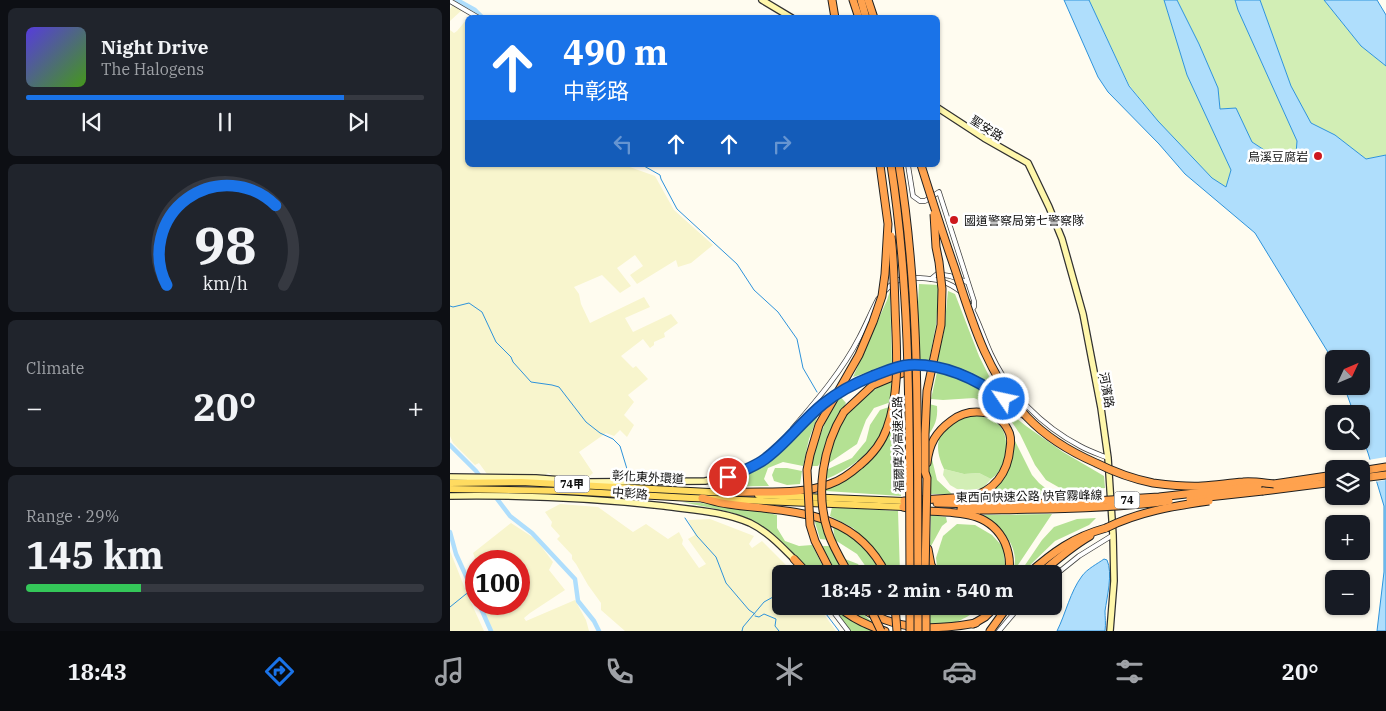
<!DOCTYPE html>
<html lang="en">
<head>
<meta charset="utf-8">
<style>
	:root { --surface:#171b24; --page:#20242c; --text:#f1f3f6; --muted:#9ea1a6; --line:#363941; --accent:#1a73e8 }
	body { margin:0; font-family:"IBM Plex Serif","Noto Sans TC",serif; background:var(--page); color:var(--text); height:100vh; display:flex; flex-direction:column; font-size:19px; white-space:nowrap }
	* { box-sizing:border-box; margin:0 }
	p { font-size:16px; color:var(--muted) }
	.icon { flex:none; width:28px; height:28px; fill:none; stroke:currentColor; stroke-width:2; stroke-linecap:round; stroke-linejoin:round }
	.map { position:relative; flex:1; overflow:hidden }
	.drawer { display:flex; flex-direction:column; gap:8px; padding:8px; background:#0d0f14; width:450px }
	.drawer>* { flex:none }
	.guide { position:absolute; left:15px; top:15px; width:475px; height:152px; border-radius:8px; box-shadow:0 1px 4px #0004; background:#1a73e8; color:#fff; overflow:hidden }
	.needle { width:32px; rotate:46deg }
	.controls { position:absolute; left:875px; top:350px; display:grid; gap:10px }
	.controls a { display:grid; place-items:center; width:45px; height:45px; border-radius:8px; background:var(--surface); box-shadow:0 1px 4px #0004; font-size:25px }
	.speed { position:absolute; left:15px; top:550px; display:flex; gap:10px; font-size:25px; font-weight:700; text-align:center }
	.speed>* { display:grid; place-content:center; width:65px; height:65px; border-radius:50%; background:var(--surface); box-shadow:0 1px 4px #0004; line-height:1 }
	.speed .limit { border:8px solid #d22; background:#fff; color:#111 }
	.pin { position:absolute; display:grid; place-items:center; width:42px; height:42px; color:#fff; margin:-21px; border:2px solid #fff; border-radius:50%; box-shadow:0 1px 5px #0007 }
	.me { position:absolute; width:55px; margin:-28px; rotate:304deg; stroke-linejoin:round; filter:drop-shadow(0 0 4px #0008) }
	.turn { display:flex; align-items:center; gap:18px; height:105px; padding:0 15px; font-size:22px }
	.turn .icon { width:65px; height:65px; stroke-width:2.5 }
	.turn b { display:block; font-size:35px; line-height:42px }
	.lanes { display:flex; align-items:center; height:48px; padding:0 15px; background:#0003; justify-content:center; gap:25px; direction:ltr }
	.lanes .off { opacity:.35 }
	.big { font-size:38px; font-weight:700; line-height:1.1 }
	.drawer .widget { flex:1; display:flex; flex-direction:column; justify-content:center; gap:8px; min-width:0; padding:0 18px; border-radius:8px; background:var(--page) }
	.drawer .dial { align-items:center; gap:0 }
	.dial svg { height:130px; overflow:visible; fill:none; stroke:var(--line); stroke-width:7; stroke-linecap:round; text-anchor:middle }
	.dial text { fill:var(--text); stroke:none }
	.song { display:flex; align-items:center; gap:15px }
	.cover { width:60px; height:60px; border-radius:8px; background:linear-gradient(135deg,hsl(250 70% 55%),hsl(100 70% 35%)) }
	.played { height:5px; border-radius:2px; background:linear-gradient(90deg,var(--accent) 80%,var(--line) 80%) }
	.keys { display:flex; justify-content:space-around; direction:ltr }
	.heat { display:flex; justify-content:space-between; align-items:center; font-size:28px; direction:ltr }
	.charge { height:8px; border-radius:4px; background:linear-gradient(90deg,#34c759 29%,var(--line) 0) }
	.trip { position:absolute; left:322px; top:565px; width:290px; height:50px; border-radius:8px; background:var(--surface); box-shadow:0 1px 4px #0004; font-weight:700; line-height:50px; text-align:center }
	.dock { display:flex; height:80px; justify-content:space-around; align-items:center; background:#090b0e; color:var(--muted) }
	.dock .icon { width:35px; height:35px }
	.dock .active { color:var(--accent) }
	.dock b { font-size:22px; color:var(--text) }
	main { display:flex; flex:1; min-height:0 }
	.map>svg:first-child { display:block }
	.farmland { fill:#f8f5cd }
	.green { fill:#d2eeb5 }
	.forest { fill:#b4e193 }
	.water { fill:#afdefc; stroke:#2e93db }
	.pier { fill:#fffcf0 }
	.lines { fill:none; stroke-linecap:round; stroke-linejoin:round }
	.stream { stroke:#2e93db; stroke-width:1 }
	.canal { stroke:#afdefc; stroke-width:4.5 }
	.street-casing { stroke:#424242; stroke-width:5.5 }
	.secondary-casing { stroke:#313131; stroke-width:8 }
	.primary-casing { stroke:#202020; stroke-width:8 }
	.highway-casing { stroke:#202020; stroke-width:9 }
	.street { stroke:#fff; stroke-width:4 }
	.secondary { stroke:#fff7ab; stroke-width:5.5 }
	.primary { stroke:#ffdb60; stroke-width:6 }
	.highway { stroke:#ffa24e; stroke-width:7 }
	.highway-bridge-casing { stroke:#202020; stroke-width:9; stroke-linecap:butt }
	.highway-bridge { stroke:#ffa24e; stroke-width:7 }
	.route-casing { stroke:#114b97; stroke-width:12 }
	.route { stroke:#1a73e8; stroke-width:9 }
	.poi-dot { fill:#cd181d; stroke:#fff; stroke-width:2 }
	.labels { text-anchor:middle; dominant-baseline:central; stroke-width:5; stroke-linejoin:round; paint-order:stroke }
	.shield { fill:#fff; stroke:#575757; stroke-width:1 }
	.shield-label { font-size:11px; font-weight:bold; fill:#0f0f0f }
	.street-label { font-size:12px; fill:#0f0f0f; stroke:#fff }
	.poi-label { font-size:12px; fill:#0f0f0f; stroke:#fff; text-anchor:end }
</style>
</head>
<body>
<main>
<section class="drawer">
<div class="widget">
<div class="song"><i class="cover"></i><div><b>Night Drive</b><p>The Halogens</p></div></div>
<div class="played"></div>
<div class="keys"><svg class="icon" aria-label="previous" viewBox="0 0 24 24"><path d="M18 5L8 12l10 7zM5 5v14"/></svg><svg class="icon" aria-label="pause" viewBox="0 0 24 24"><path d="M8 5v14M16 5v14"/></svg><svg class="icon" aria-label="next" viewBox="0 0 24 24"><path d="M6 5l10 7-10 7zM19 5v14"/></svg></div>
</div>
<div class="widget dial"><svg viewBox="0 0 100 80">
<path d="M14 69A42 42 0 1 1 86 69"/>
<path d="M14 69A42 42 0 0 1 81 20" stroke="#1a73e8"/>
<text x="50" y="56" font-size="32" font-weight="700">98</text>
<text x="50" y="72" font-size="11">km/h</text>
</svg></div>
<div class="widget"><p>Climate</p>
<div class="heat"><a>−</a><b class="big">20°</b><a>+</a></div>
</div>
<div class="widget"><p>Range · 29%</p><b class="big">145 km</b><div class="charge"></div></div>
</section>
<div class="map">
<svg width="936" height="631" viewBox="0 0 936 631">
	<rect width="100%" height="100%" fill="#fffcf0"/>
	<g class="farmland">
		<path d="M3 4 12 10 0 21V9Z"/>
		<path d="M17 19 18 165H174L205 176 224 210 263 245 241 263 228 267 226 260 187 284 180 275 193 266 185 255 167 268 181 286 170 293 152 275 124 287 129 294 131 304 140 323 194 297 200 307 175 318 183 332 221 314 228 323 214 333 215 337 204 342V345L200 348 193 339 171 356 183 368 186 366 198 379 178 395 184 402 174 415 184 425 177 437 170 430 164 436 156 433 129 452 143 473 136 479 104 476 98 473 93 477 37 474 29 463 25 465 3 443 0 436V30L4 33 7 31Z"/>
		<path d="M110 504 148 507 183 532 196 524 218 539 229 532 233 540 232 544 249 568 256 564 238 539 245 535 238 520 260 519 304 536 299 544 302 548 312 541 336 565 334 567 340 574H331V606H368L386 631H175L151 610V603L138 585 126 564 122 559V555L107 539 110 536 101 526 102 522 95 512Z"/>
		<path d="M61 523 84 538 91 546 103 562 99 570 115 590 80 613 74 618 76 621 125 600 136 620 139 631H40L31 604H69V561H26L23 553Z"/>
		<path d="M0 551 18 596 34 631H0Z"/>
	</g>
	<g class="green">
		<path d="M639 0H714L737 75 781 170 776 187 762 178 708 121 679 85Z"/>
		<path d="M727 0H785L788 10 847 141 846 154 825 157 802 142 786 108 770 109 768 88 749 44Z"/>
		<path d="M810 0H874L911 46 936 66V155L916 159 885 135 861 123 841 86Z"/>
		<path d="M494 469 514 474 529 473 541 479 533 488 520 490 507 489 500 485 493 475Z"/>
	</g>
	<g class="forest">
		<path d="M469 284 489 285 486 325 479 361 470 360 467 321Z"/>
		<path d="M440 291 442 365 403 377 437 300Z"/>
		<path d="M498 291 505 294 529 356 545 388 522 373 487 361 494 332Z"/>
		<path d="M487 372 512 379 529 388 576 426 613 452 654 476 655 488 617 492 596 480 585 465 570 434 559 418 549 408 524 398 493 400 481 399Z"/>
		<path d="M442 379 441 402 424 408 416 420 407 444 376 465C384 419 403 401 442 379Z"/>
		<path d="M389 395 396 403 377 438 370 463 368 466H361C368 441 375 418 389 395Z"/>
		<path d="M479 404 487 406C488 419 485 426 477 437Z"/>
		<path d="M446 406H450L451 496 376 491V489L380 486 433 443 443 420Z"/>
		<path d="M439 407C437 415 436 423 433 430 421 454 399 470 374 480L376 470 402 458 416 441 420 425 430 410Z"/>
		<path d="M370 410 359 439 353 466 333 462 318 468 314 479 319 486 260 487 281 482 309 468 332 448Z"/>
		<path d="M523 414C532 417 543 418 549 425 560 436 557 459 549 471 547 474 544 477 541 479L529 473 514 474 494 469C486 452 484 436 501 423 507 419 516 417 523 414Z"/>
		<path d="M565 441 582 475 589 483 603 494 595 496 530 498C558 484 560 470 565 441Z"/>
		<path d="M481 455 487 480 502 494H479V464Z"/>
		<path d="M325 468H337L352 471 350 484 337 485 324 481 322 475Z"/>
		<path d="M232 502C264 503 296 507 327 515V528L335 541 349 546 362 545 377 574H360C345 557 329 537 310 525 287 510 258 508 232 502Z"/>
		<path d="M382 507 448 511 450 574H441L422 546 403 528 380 516Z"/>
		<path d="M602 514 564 571C564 567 565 563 565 559 564 539 547 524 532 515Z"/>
		<path d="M481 515 496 517 497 522 492 526 480 548Z"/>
		<path d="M646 518 639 525 605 541 575 570 572 572 571 571 592 540 604 527 627 519Z"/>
		<path d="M364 519 372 523 379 540 370 539Z"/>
		<path d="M507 524 525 525 542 535 553 547 556 572 555 574H491L487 567 486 558 493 536Z"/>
		<path d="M383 526 403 536 424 556 433 574H421L407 554 385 540Z"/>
		<path d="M372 546H381L396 574H387Z"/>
		<path d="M395 559 408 564 414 574H404Z"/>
		<path d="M393 606H404L420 620 422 625 407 618Z"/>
		<path d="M382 608 425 631H400Z"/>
		<path d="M525 612C507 623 499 626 479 627V615Z"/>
	</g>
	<g class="water">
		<path d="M614 0H639L679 86 708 121 762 178 776 187 781 170 737 75 714 0H727L749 44 768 88 770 109 786 108 802 142 825 157 846 154 847 141 788 10 785 0H810L841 86 861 123 885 135 916 159 936 155V631H927L934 572V506L918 453 911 433V414H904L894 386H911V359H884V362L805 233 735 174 709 144 658 92 648 77Z"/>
		<path d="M874 0H927L936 15V66L911 46Z"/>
		<path d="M654 559 657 560C663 573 657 597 655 611 655 617 656 624 655 631H607C616 613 620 592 632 576 637 569 647 564 654 559Z"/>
	</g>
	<path class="pier" d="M936 457V480L924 482 918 460Z"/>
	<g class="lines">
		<g class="stream">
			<path d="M189 165 194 166 210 175 211 179 227 209 287 264 304 290 328 312 347 339 353 368 367 392"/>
			<path d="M0 306 3 307 19 303 32 312 46 342 61 357 63 362 81 382 102 385 109 387 136 422 150 433 163 439 170 446 177 469 189 478"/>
			<path d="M235 518 247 536 266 557 276 583 299 610 305 614"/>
			<path d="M341 574 344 570 347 574"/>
			<path d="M370 606 389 631"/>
			<path d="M0 607 16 594 22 591"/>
			<path d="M305 616 309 617 314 614 326 619 325 626 329 631"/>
			<path d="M292 631 293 627 314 602 323 597 331 587"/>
		</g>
		<g class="canal">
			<path d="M7 0 25 10 31 16 34 18"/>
			<path d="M0 445 26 471 60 516 82 533 125 579 128 601 144 621 149 631"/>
			<path d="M0 532 6 554 26 598"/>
			<path d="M29 604 41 631"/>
		</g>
		<g class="street-casing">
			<g id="street">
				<path d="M0 1 29 18"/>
				<path d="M458 165 463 196 470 201H475L489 192 524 301V307L522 309"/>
				<path d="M481 279 487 274 500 276 517 282"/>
				<path d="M434 292C439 286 446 280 454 278 459 277 465 278 470 278 486 279 498 281 511 292"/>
				<path d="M518 302C528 318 533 337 541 354 559 393 592 426 630 446 639 451 648 454 658 458"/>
				<path d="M343 428C367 400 392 371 409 338 416 325 421 312 428 299"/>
				<path d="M604 576 629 556 663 535"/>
				<path d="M379 606 398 631"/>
				<path d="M549 631 570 606"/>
			</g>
		</g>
		<g class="secondary-casing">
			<g id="secondary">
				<path d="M312 0 342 18"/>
				<path d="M488 108 534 138 578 163 599 207 612 239 633 314 651 408 658 458 663 535 664 581 660 631"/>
				<path d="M0 477 86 478 138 482 255 481 278 477 291 473 307 464"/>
				<path d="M0 496C71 495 143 498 214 506 242 510 273 511 300 523 318 532 330 545 344 559"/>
			</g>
		</g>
		<g class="primary-casing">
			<g id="primary">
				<path d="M0 483 71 482 278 493"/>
				<path d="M0 489 115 491 241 498 453 507"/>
				<path d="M308 495 454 501"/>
			</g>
		</g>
		<g class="highway-casing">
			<g id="highway">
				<path d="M382 0 385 18"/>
				<path d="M403 0 409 18"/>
				<path d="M411 0 416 18"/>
				<path d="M418 0 424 18"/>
				<path d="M484 368C506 367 534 384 551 397 558 403 565 409 573 414"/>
				<path d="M394 412 423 385 447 375 464 369"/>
				<path d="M307 464C332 448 349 423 373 404 404 380 448 359 487 367"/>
				<path d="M911 471 936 467"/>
				<path d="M911 478 936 475"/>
				<path d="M824 484 884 475"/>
				<path d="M813 491 884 482"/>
				<path d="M275 493C310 490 348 496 380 484 392 480 401 473 410 465"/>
				<path d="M252 498C260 500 269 503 278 504 340 513 404 508 436 574"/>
				<path d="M454 501 519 497C544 492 558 473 560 448 561 442 561 435 558 430 547 408 518 408 501 421 486 432 479 444 477 463"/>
				<path d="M487 503 529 504"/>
				<path d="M453 507C458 508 463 509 468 510 500 514 538 507 555 543 559 553 561 564 558 574"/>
				<path d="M511 509 530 510"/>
				<path d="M478 549 481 565 486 574"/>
				<path d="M344 559 358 574"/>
				<path d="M578 574C603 552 623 537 656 528"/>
				<path d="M590 574C606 560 621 547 640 536"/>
				<path d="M388 606C401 618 418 626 435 631"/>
				<path d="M408 606C446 631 482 631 526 623"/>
				<path d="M523 624 535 617 546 606"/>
				<path d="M540 631 558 606"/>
			</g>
		</g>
		<use href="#street" class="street"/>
		<use href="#secondary" class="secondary"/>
		<use href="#primary" class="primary"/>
		<use href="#highway" class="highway"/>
		<g class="highway-bridge-casing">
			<g id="highway-bridge">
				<path d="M441 165C462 300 459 438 460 574"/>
				<path d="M449 165C471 300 467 438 468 574"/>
				<path d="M471 165C482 200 493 235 505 269 522 322 538 376 577 417 596 437 621 452 646 463 664 472 683 479 703 483 719 485 736 487 752 486 766 485 780 483 793 482 803 481 814 483 824 484"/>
				<path d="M394 412C373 446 365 493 378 532 383 547 391 560 399 574"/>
				<path d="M410 465C422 455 432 443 437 428 451 389 446 346 445 306 444 282 444 259 441 236"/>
				<path d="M740 499 813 491"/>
				<path d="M529 504 611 503 709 497 808 486"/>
				<path d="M530 510C593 509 657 509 719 501"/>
				<path d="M656 528C688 512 723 506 759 501"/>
				<path d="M382 574 365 541 360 525 357 470 360 455 369 425 409 355 423 322 432 296 435 274 438 224 430 165"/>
				<path d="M475 574 477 478 475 472V434L477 391 491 325 492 289 489 262 486 247 484 214"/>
				<path d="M419 606 431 631"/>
				<path d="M445 606 447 631"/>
				<path d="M460 606V631"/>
				<path d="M468 606V631"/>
				<path d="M476 606V631"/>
			</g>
		</g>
		<use href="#highway-bridge" class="highway-bridge"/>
	</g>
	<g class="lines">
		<g class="route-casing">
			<path id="route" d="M278 477C291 472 304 467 315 459 337 443 352 421 373 404 388 392 405 383 423 376 434 372 446 366 459 365 494 363 526 379 554 399"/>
		</g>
		<use href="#route" class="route"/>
	</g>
	<g class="poi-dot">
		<circle cx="868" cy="156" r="5"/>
		<circle cx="504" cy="220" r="5"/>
	</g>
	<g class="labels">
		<g class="shield">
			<rect x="104.5" y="475.5" width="35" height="17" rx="4"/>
			<rect x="664.5" y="491.5" width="25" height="17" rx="4"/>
		</g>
		<g class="shield-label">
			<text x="122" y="484">74甲</text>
			<text x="677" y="500">74</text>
		</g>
		<g class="street-label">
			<text transform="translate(537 128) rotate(32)">聖安路</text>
			<text transform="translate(657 390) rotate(80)">河濱路</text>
			<text transform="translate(448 444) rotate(-91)">福爾摩沙高速公路</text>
			<text transform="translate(198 477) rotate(3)">彰化東外環道</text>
			<text transform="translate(180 493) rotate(5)">中彰路</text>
			<text transform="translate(579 496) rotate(-1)">東西向快速公路 快官霧峰線</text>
		</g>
		<g class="poi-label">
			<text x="858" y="156">烏溪豆腐岩</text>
			<text x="514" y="220" text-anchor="start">國道警察局第七警察隊</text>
		</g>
	</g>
</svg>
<div class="controls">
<a><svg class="needle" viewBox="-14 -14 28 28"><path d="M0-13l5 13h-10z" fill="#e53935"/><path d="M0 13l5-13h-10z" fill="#9ea1a6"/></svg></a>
<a><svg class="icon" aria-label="search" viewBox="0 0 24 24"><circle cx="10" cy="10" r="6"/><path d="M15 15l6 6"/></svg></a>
<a><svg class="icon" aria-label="layers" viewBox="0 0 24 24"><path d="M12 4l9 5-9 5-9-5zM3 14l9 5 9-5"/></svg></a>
<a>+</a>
<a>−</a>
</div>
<div class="speed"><div class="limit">100</div></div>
<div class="pin" style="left:278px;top:477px;background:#d93025"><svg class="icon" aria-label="arrive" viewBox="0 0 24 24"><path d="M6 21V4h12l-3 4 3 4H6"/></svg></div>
<svg class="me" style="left:554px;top:399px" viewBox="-20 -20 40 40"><circle r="17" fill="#1a73e8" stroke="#fff" stroke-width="3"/><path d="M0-11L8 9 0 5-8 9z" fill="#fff"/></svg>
<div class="trip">18:45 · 2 min · 540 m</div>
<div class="guide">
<div class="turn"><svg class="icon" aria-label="ahead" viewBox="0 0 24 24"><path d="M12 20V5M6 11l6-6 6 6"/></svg><div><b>490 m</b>中彰路</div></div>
<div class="lanes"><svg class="icon off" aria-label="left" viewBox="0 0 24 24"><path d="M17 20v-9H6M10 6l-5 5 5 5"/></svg><svg class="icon" aria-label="ahead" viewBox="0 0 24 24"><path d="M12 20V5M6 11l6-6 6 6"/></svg><svg class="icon" aria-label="ahead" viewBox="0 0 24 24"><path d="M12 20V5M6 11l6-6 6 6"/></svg><svg class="icon off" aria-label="right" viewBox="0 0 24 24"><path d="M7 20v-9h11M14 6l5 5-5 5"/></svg></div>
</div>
</div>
</main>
<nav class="dock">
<b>18:43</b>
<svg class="icon active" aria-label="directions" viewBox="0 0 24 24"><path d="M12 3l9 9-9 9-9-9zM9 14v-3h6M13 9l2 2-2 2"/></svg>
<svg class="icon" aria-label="music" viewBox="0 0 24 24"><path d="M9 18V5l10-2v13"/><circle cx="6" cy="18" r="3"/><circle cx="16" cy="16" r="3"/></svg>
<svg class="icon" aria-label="phone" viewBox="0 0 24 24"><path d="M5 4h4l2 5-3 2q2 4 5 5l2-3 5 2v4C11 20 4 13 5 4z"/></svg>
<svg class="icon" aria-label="climate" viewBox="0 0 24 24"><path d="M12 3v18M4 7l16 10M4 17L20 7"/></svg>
<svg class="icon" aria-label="car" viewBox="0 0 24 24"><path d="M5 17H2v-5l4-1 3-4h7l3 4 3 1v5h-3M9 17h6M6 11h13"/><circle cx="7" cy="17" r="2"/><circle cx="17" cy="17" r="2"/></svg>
<svg class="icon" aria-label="filters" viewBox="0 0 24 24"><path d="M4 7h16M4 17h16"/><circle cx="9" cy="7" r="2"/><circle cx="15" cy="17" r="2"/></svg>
<b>20°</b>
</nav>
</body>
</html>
